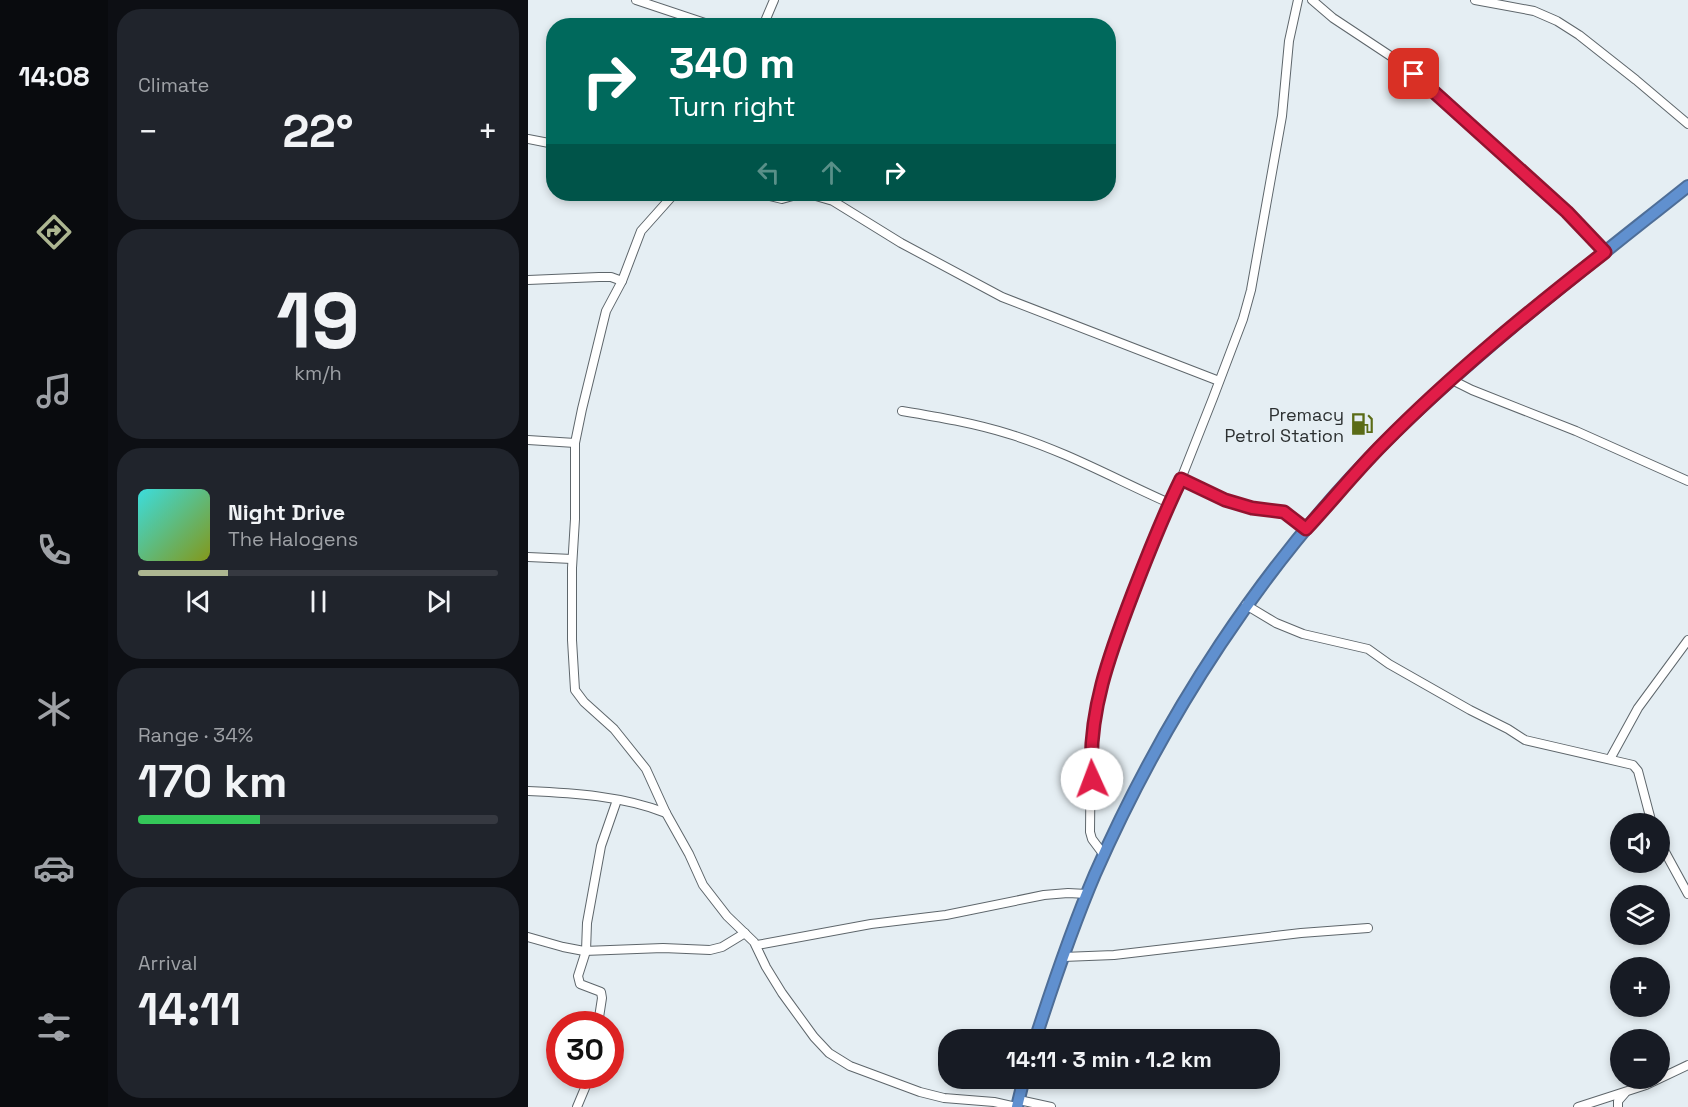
<!DOCTYPE html>
<html lang="en">
<head>
<meta charset="utf-8">
<style>
	:root { --surface:#171b24; --page:#20242c; --text:#f1f3f6; --muted:#9ea1a6; --line:#363941; --accent:#adb691 }
	body { margin:0; font-family:"Space Grotesk",sans-serif; background:var(--page); color:var(--text); height:100vh; display:flex; flex-direction:column; font-size:22px; white-space:nowrap }
	* { box-sizing:border-box; margin:0 }
	p { font-size:20px; color:var(--muted) }
	.icon { flex:none; width:33px; height:33px; fill:none; stroke:currentColor; stroke-width:2; stroke-linecap:round; stroke-linejoin:round }
	.map { position:relative; flex:1; overflow:hidden }
	.drawer { display:flex; flex-direction:column; gap:9px; padding:9px; background:#0d0f14; width:420px }
	.drawer>* { flex:none }
	.top-card { position:absolute; left:18px; top:18px; width:570px; height:183px; border-radius:24px; box-shadow:0 3px 9px #0003; background:#00695c; color:#fff; overflow:hidden }
	.controls { position:absolute; left:1082px; top:813px; display:grid; gap:12px }
	.controls a { display:grid; place-items:center; width:60px; height:60px; border-radius:50%; background:var(--surface); box-shadow:0 3px 9px #0003; font-size:30px }
	.speed { position:absolute; left:18px; top:1011px; display:flex; gap:12px; font-size:30px; font-weight:700; text-align:center }
	.speed>* { display:grid; place-content:center; width:78px; height:78px; border-radius:50%; background:var(--surface); box-shadow:0 3px 9px #0003; line-height:1 }
	.speed .limit { border:9px solid #d22; background:#fff; color:#111 }
	.pin { position:absolute; display:grid; place-items:center; width:51px; height:51px; color:#fff; margin:-26px; border-radius:12px; box-shadow:0 3px 9px #0006 }
	.me { position:absolute; width:66px; margin:-33px; rotate:358deg; stroke-linejoin:round; filter:drop-shadow(0 0 4px #0008) }
	.turn { display:flex; align-items:center; gap:21px; height:126px; padding:0 24px; font-size:27px }
	.turn .icon { width:78px; height:78px; stroke-width:2.5 }
	.turn b { display:block; font-size:42px; line-height:51px }
	.lanes { display:flex; align-items:center; height:57px; padding:0 24px; background:#0003; justify-content:center; gap:30px; direction:ltr }
	.lanes .off { opacity:.35 }
	.big { font-size:45px; font-weight:700; line-height:1.1 }
	.drawer .card { flex:1; display:flex; flex-direction:column; justify-content:center; gap:9px; min-width:0; padding:0 21px; border-radius:24px; background:var(--page) }
	.drawer .dial { align-items:center; gap:0 }
	.dial b { font-size:78px; line-height:1 }
	.song { display:flex; align-items:center; gap:18px }
	.cover { width:72px; height:72px; border-radius:9px; background:linear-gradient(135deg,hsl(180 70% 55%),hsl(70 70% 35%)) }
	.played { height:6px; border-radius:3px; background:linear-gradient(90deg,var(--accent) 25%,var(--line) 25%) }
	.keys { display:flex; justify-content:space-around; direction:ltr }
	.heat { display:flex; justify-content:space-between; align-items:center; font-size:33px; direction:ltr }
	.charge { height:9px; border-radius:4px; background:linear-gradient(90deg,#34c759 34%,var(--line) 0) }
	.trip { position:absolute; left:410px; top:1029px; width:342px; height:60px; border-radius:24px; background:var(--surface); box-shadow:0 3px 9px #0003; font-weight:700; line-height:60px; text-align:center }
	main { display:flex; flex:1; min-height:0 }
	.tabs { display:flex; flex-direction:column; width:108px; justify-content:space-around; align-items:center; background:#090b0e; color:var(--muted) }
	.tabs .icon { width:42px; height:42px }
	.tabs .active { color:var(--accent) }
	.tabs b { font-size:27px; color:var(--text) }
	.map>svg:first-child { display:block }
	.lines { fill:none; stroke-linecap:round; stroke-linejoin:round }
	.minor-casing { stroke:#5e666b; stroke-width:10 }
	.highway-casing { stroke:#4e6e98; stroke-width:14 }
	.minor { stroke:#fff; stroke-width:8 }
	.highway { stroke:#6090cf; stroke-width:10 }
	.route-casing { stroke:#92132f; stroke-width:15 }
	.route { stroke:#e11d48; stroke-width:10 }
	.labels { text-anchor:middle; dominant-baseline:central; stroke-width:4.5; stroke-linejoin:round; paint-order:stroke }
	.poi-label { font-size:18px; fill:#2c3031; stroke:#e5eef3; text-anchor:end }
</style>
</head>
<body>
<main>
<nav class="tabs">
<b>14:08</b>
<svg class="icon active" aria-label="directions" viewBox="0 0 24 24"><path d="M12 3l9 9-9 9-9-9zM9 14v-3h6M13 9l2 2-2 2"/></svg>
<svg class="icon" aria-label="music" viewBox="0 0 24 24"><path d="M9 18V5l10-2v13"/><circle cx="6" cy="18" r="3"/><circle cx="16" cy="16" r="3"/></svg>
<svg class="icon" aria-label="phone" viewBox="0 0 24 24"><path d="M5 4h4l2 5-3 2q2 4 5 5l2-3 5 2v4C11 20 4 13 5 4z"/></svg>
<svg class="icon" aria-label="climate" viewBox="0 0 24 24"><path d="M12 3v18M4 7l16 10M4 17L20 7"/></svg>
<svg class="icon" aria-label="car" viewBox="0 0 24 24"><path d="M5 17H2v-5l4-1 3-4h7l3 4 3 1v5h-3M9 17h6M6 11h13"/><circle cx="7" cy="17" r="2"/><circle cx="17" cy="17" r="2"/></svg>
<svg class="icon" aria-label="filters" viewBox="0 0 24 24"><path d="M4 7h16M4 17h16"/><circle cx="9" cy="7" r="2"/><circle cx="15" cy="17" r="2"/></svg>
</nav>
<section class="drawer">
<div class="card"><p>Climate</p>
<div class="heat"><a>−</a><b class="big">22°</b><a>+</a></div>
</div>
<div class="card dial"><b>19</b><p>km/h</p></div>
<div class="card">
<div class="song"><i class="cover"></i><div><b>Night Drive</b><p>The Halogens</p></div></div>
<div class="played"></div>
<div class="keys"><svg class="icon" aria-label="previous" viewBox="0 0 24 24"><path d="M18 5L8 12l10 7zM5 5v14"/></svg><svg class="icon" aria-label="pause" viewBox="0 0 24 24"><path d="M8 5v14M16 5v14"/></svg><svg class="icon" aria-label="next" viewBox="0 0 24 24"><path d="M6 5l10 7-10 7zM19 5v14"/></svg></div>
</div>
<div class="card"><p>Range · 34%</p><b class="big">170 km</b><div class="charge"></div></div>
<div class="card"><p>Arrival</p><b class="big">14:11</b></div>
</section>
<div class="map">
<svg width="1160" height="1107" viewBox="0 0 1160 1107">
	<rect width="100%" height="100%" fill="#e5eef3"/>
	<g class="lines">
		<g class="minor-casing">
			<g id="minor">
				<path d="M108 0 186 26"/>
				<path d="M770 0 761 41 754 116 723 290 715 319 685 398 653 479 697 500 724 508 756 512 778 529"/>
				<path d="M784 0 805 18 873 63 900 84 1039 211 1077 252"/>
				<path d="M947 0 1006 11 1029 21 1051 35 1108 80 1160 124"/>
				<path d="M235 26 246 0"/>
				<path d="M0 139 26 144"/>
				<path d="M146 194 113 231 94 281 78 311 54 409 47 443V519L44 568V640L47 690 56 702 86 729 118 769 138 813 161 854 175 885 199 916 226 942 238 967 254 993 286 1037 301 1053 322 1066 392 1092 416 1098 466 1102 488 1107"/>
				<path d="M234 194 254 199 272 194H281L305 201 373 243 474 297 691 381"/>
				<path d="M0 280 71 277H83L94 281"/>
				<path d="M924 380 944 390 1048 431 1160 481"/>
				<path d="M374 411C410 417 446 423 481 434 537 451 589 480 641 503"/>
				<path d="M0 440 47 443"/>
				<path d="M0 557 44 559"/>
				<path d="M718 605 748 623 775 634 840 649 861 664 942 710 980 729 997 740 1105 765 1110 771 1124 824"/>
				<path d="M1082 759 1110 708 1160 640"/>
				<path d="M0 791C46 793 95 796 138 813"/>
				<path d="M1131 841 1160 894"/>
				<path d="M576 855 564 839 562 832 563 734 576 674 620 555 653 479"/>
				<path d="M0 937 35 947 56 951 135 948 182 950 194 947 217 933"/>
				<path d="M229 945 343 924 418 915 516 895 540 893 559 894"/>
				<path d="M535 957 586 955 773 933 840 928"/>
				<path d="M70 1024 74 998 73 992 52 984 50 976 58 951 59 923 73 846 89 800"/>
				<path d="M491 1100 523 1107"/>
				<path d="M49 1107 62 1076"/>
				<path d="M1050 1107 1118 1085 1160 1065"/>
				<path d="M1090 1107V1101L1097 1093"/>
			</g>
		</g>
		<g class="highway-casing">
			<g id="highway">
				<path d="M507 1040C525 984 544 928 567 874 637 715 734 565 857 442 951 349 1057 268 1160 186"/>
				<path d="M489 1107 496 1078"/>
			</g>
		</g>
		<use href="#minor" class="minor"/>
		<use href="#highway" class="highway"/>
	</g>
	<g class="lines">
		<g class="route-casing">
			<path id="route" d="M564 779C559 714 582 653 605 593 620 554 635 516 653 479L697 500 724 508 756 512 778 529C804 501 828 471 855 444 923 375 1000 312 1077 252L1039 212 886 74"/>
		</g>
		<use href="#route" class="route"/>
	</g>
	<defs>
		<g id="fuel-bare" transform="scale(1.8)"><path d="M-5.5-6h7V0h2V4h1.3V-2.5L3-4.5l.8-.8L6-3V5H2.5V1h-1V6h-7ZM-4.2-4.7v3.2H.2V-4.7Z" fill="#5a6b16" stroke="#e5eef3" stroke-width="2.5" paint-order="stroke"/></g>
	</defs>
	<g fill-rule="evenodd">
		<use href="#fuel-bare" x="834" y="424"/>
	</g>
	<g class="labels">
		<g class="poi-label">
			<text x="816" y="414">Premacy<tspan x="816" dy="21">Petrol Station</tspan></text>
		</g>
	</g>
</svg>
<div class="controls">
<a><svg class="icon" aria-label="sound" viewBox="0 0 24 24"><path d="M4 9h4l5-4v14l-5-4H4zM17 9q2 3 0 6"/></svg></a>
<a><svg class="icon" aria-label="layers" viewBox="0 0 24 24"><path d="M12 4l9 5-9 5-9-5zM3 14l9 5 9-5"/></svg></a>
<a>+</a>
<a>−</a>
</div>
<div class="speed"><div class="limit">30</div></div>
<div class="pin" style="left:886px;top:74px;background:#d93025"><svg class="icon" aria-label="arrive" viewBox="0 0 24 24"><path d="M6 21V4h12l-3 4 3 4H6"/></svg></div>
<svg class="me" style="left:564px;top:779px" viewBox="-20 -20 40 40"><circle r="19" fill="#fff"/><path d="M0-13L10 11 0 6-10 11z" fill="#e11d48"/></svg>
<div class="trip">14:11 · 3 min · 1.2 km</div>
<div class="top-card">
<div class="turn"><svg class="icon" aria-label="right" viewBox="0 0 24 24"><path d="M7 20v-9h11M14 6l5 5-5 5"/></svg><div><b>340 m</b>Turn right</div></div>
<div class="lanes"><svg class="icon off" aria-label="left" viewBox="0 0 24 24"><path d="M17 20v-9H6M10 6l-5 5 5 5"/></svg><svg class="icon off" aria-label="ahead" viewBox="0 0 24 24"><path d="M12 20V5M6 11l6-6 6 6"/></svg><svg class="icon" aria-label="right" viewBox="0 0 24 24"><path d="M7 20v-9h11M14 6l5 5-5 5"/></svg></div>
</div>
</div>
</main>
</body>
</html>
